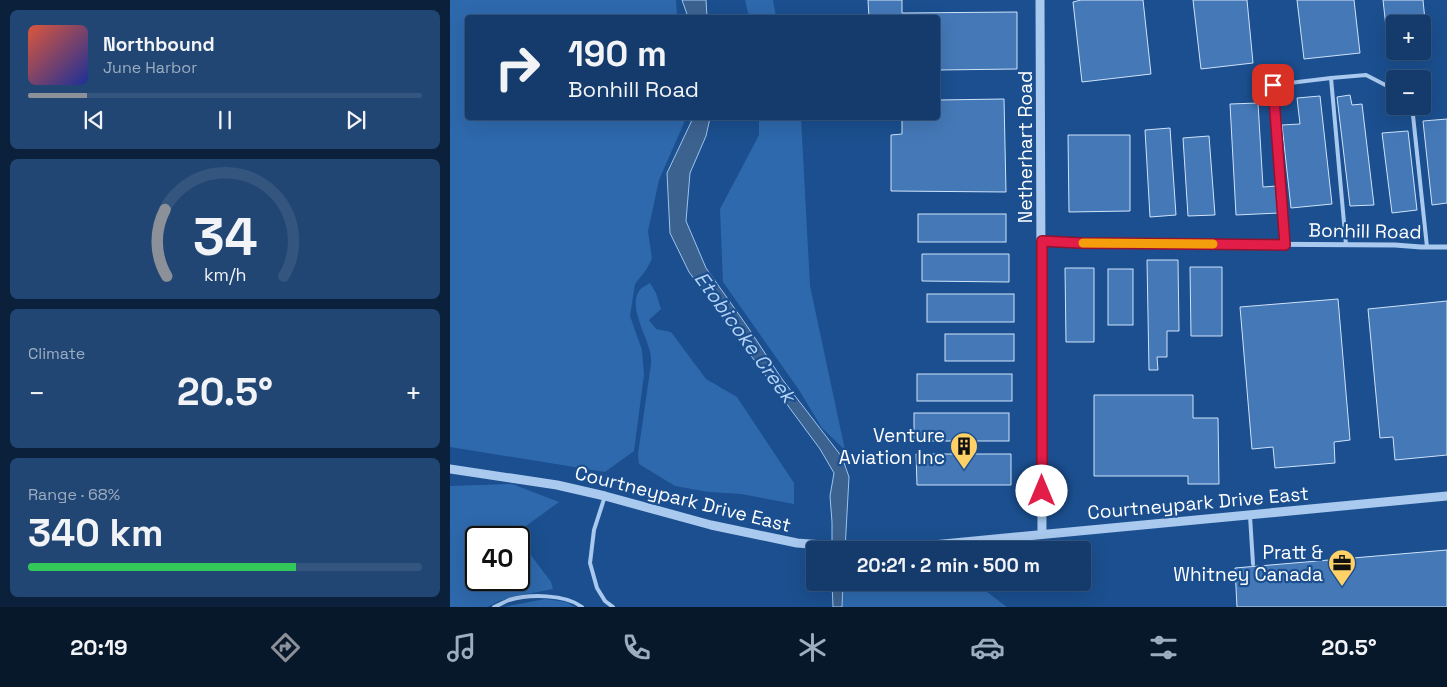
<!DOCTYPE html>
<html lang="en">
<head>
<meta charset="utf-8">
<style>
	:root { --surface:#143b6b; --page:#214673; --text:#f1f3f6; --muted:#9dadc1; --line:#33557e; --accent:#8c9099 }
	body { margin:0; font-family:"Space Grotesk",sans-serif; background:var(--page); color:var(--text); height:100vh; display:flex; flex-direction:column; font-size:19px; white-space:nowrap }
	* { box-sizing:border-box; margin:0 }
	p { font-size:16px; color:var(--muted) }
	.icon { flex:none; width:28px; height:28px; fill:none; stroke:currentColor; stroke-width:2; stroke-linecap:round; stroke-linejoin:round }
	.map { position:relative; flex:1; overflow:hidden }
	.drawer { display:flex; flex-direction:column; gap:10px; padding:10px; background:#0b203b; width:450px }
	.drawer>* { flex:none }
	.top-card { position:absolute; left:15px; top:15px; width:475px; height:105px; border-radius:5px; box-shadow:0 5px 20px #0002,0 0 0 1px var(--line); background:#143b6b; color:var(--text); overflow:hidden }
	.buttons { position:absolute; left:936px; top:15px; display:grid; gap:10px }
	.buttons a { display:grid; place-items:center; width:45px; height:45px; border-radius:5px; background:var(--surface); box-shadow:0 5px 20px #0002,0 0 0 1px var(--line); font-size:25px }
	.speed { position:absolute; left:15px; top:526px; display:flex; gap:10px; font-size:25px; font-weight:700; text-align:center }
	.speed>* { display:grid; place-content:center; width:65px; height:65px; border-radius:50%; background:var(--surface); box-shadow:0 5px 20px #0002,0 0 0 1px var(--line); line-height:1 }
	.speed .limit { border:2px solid #111; border-radius:8px; background:#fff; color:#111 }
	.pin { position:absolute; display:grid; place-items:center; width:42px; height:42px; color:#fff; margin:-21px; border-radius:10px; box-shadow:0 2px 8px #0006 }
	.me { position:absolute; width:55px; margin:-28px; rotate:0deg; stroke-linejoin:round; filter:drop-shadow(0 0 4px #0008) }
	.turn { display:flex; align-items:center; gap:18px; height:105px; padding:0 20px; font-size:22px }
	.turn .icon { width:65px; height:65px; stroke-width:2.5 }
	.turn b { display:block; font-size:35px; line-height:42px }
	.big { font-size:38px; font-weight:600; line-height:1.1 }
	.drawer .widget { flex:1; display:flex; flex-direction:column; justify-content:center; gap:8px; min-width:0; padding:0 18px; border-radius:8px; background:var(--page) }
	.drawer .dial { align-items:center; gap:0 }
	.dial svg { height:130px; overflow:visible; fill:none; stroke:var(--line); stroke-width:7; stroke-linecap:round; text-anchor:middle }
	.dial text { fill:var(--text); stroke:none }
	.song { display:flex; align-items:center; gap:15px }
	.cover { width:60px; height:60px; border-radius:8px; background:linear-gradient(135deg,hsl(10 70% 55%),hsl(230 70% 35%)) }
	.played { height:5px; border-radius:2px; background:linear-gradient(90deg,var(--accent) 15%,var(--line) 15%) }
	.keys { display:flex; justify-content:space-around; direction:ltr }
	.heat { display:flex; justify-content:space-between; align-items:center; font-size:28px; direction:ltr }
	.charge { height:8px; border-radius:4px; background:linear-gradient(90deg,#34c759 68%,var(--line) 0) }
	.trip { position:absolute; left:356px; top:541px; width:285px; height:50px; border-radius:5px; background:var(--surface); box-shadow:0 5px 20px #0002,0 0 0 1px var(--line); font-weight:600; line-height:50px; text-align:center }
	.dock { display:flex; height:80px; justify-content:space-around; align-items:center; background:#08182b; color:var(--muted) }
	.dock .icon { width:35px; height:35px }
	.dock .active { color:var(--accent) }
	.dock b { font-size:22px; color:var(--text) }
	main { display:flex; flex:1; min-height:0 }
	.map>svg:first-child { display:block }
	.green { fill:#2e69ad }
	.water { fill:#3c6290; stroke:#9cc4f0 }
	.building { fill:#4478b7; stroke:#cfe3fa }
	.lines { fill:none; stroke-linecap:round; stroke-linejoin:round }
	.service { stroke:#a9c9ee; stroke-width:4 }
	.minor { stroke:#a9c9ee; stroke-width:5 }
	.tertiary { stroke:#a9c9ee; stroke-width:9 }
	.route-casing { stroke:#92132f; stroke-width:12 }
	.route { stroke:#e11d48; stroke-width:9 }
	.slow { stroke:#f59e0b; stroke-width:9 }
	.labels { text-anchor:middle; dominant-baseline:central; stroke-width:4.5; stroke-linejoin:round; paint-order:stroke }
	.street-label { font-size:19px; fill:#fff; stroke:#1b4f8f }
	.poi-label { font-size:19px; fill:#fff; stroke:#1b4f8f; text-anchor:end }
	.water-label { font-size:20px; font-style:italic; fill:#b5d3f5; stroke:#1b4f8f }
</style>
</head>
<body>
<main>
<section class="drawer">
<div class="widget">
<div class="song"><i class="cover"></i><div><b>Northbound</b><p>June Harbor</p></div></div>
<div class="played"></div>
<div class="keys"><svg class="icon" aria-label="previous" viewBox="0 0 24 24"><path d="M18 5L8 12l10 7zM5 5v14"/></svg><svg class="icon" aria-label="pause" viewBox="0 0 24 24"><path d="M8 5v14M16 5v14"/></svg><svg class="icon" aria-label="next" viewBox="0 0 24 24"><path d="M6 5l10 7-10 7zM19 5v14"/></svg></div>
</div>
<div class="widget dial"><svg viewBox="0 0 100 80">
<path d="M14 69A42 42 0 1 1 86 69"/>
<path d="M14 69A42 42 0 0 1 13 28" stroke="#8c9099"/>
<text x="50" y="56" font-size="32" font-weight="700">34</text>
<text x="50" y="72" font-size="11">km/h</text>
</svg></div>
<div class="widget"><p>Climate</p>
<div class="heat"><a>−</a><b class="big">20.5°</b><a>+</a></div>
</div>
<div class="widget"><p>Range · 68%</p><b class="big">340 km</b><div class="charge"></div></div>
</section>
<div class="map">
<svg width="997" height="607" viewBox="0 0 997 607">
	<rect width="100%" height="100%" fill="#1b4f8f"/>
	<g class="green">
		<path d="M0 0H226L227 17 18 18V118H234V123L209 180 198 231 202 259 196 270 185 284 180 316 192 350 194 375 184 451 155 472 0 447Z"/>
		<path d="M295 0H323L326 17H299Z"/>
		<path d="M309 118H351L360 286 395 450 372 428 349 390 273 282 270 209 309 135Z"/>
		<path d="M200 283 206 293 211 309 199 320 206 329 221 332 256 379 287 397 344 483V504L291 494 258 492 225 486 189 464 188 454 201 364C201 359 201 353 199 348 195 334 180 307 188 293 190 288 195 286 200 283Z"/>
		<path d="M62 484 109 502 65 534 67 537 26 538V580H69V539L101 582 103 589 72 595 49 601 37 607H0V486Z"/>
		<path d="M385 582 525 583 557 607H384Z"/>
		<path d="M95 599 116 602 125 607H53Z"/>
	</g>
	<g class="water">
		<path d="M232 0H256L257 17H238Z"/>
		<path d="M243 118H260L256 136 240 173 236 221 256 268 297 326 332 379 392 457 399 477 395 550H382V522L380 496 384 473 370 449 239 272 220 233 217 173Z"/>
		<path d="M382 583H393L392 607H383Z"/>
	</g>
	<g class="building">
		<path d="M418 0H452V13L567 12V69L488 70V18H419Z"/>
		<path d="M631 0H693L701 74 632 82 623 2Z"/>
		<path d="M743 0H797L803 63 751 69Z"/>
		<path d="M847 0H904L910 53 854 59Z"/>
		<path d="M933 0H973L977 41 972 42V24H945V45H938Z"/>
		<path d="M900 95 902 105 912 104 924 205 900 206 887 97Z"/>
		<path d="M870 96 882 204 841 208 832 125 850 124 847 98Z"/>
		<path d="M554 99 556 192 441 191V135L452 134V118H488V100Z"/>
		<path d="M808 103 813 187 827 186 829 213 786 215 780 104Z"/>
		<path d="M997 119V203L982 205 973 121Z"/>
		<path d="M720 128 726 215 700 217 695 130Z"/>
		<path d="M958 131 967 210 942 213 932 133Z"/>
		<path d="M618 135H680V211L619 212Z"/>
		<path d="M759 136 765 215 738 216 733 138Z"/>
		<rect x="468" y="214" width="88" height="28"/>
		<path d="M472 254H559V282L472 281Z"/>
		<path d="M697 260H728L729 331H717V357H707L708 370H699Z"/>
		<path d="M740 267H772V336H741Z"/>
		<path d="M615 268H644V342H616Z"/>
		<rect x="658" y="269" width="25" height="56"/>
		<rect x="477" y="294" width="87" height="28"/>
		<path d="M888 299 900 440 884 442 885 463 825 468 823 447 802 449 790 307Z"/>
		<path d="M997 301V455L945 460 943 437 930 438 918 309Z"/>
		<rect x="495" y="334" width="69" height="27"/>
		<rect x="467" y="374" width="95" height="27"/>
		<path d="M644 395H743V418H768L769 484H738V476H644Z"/>
		<rect x="464" y="413" width="95" height="28"/>
		<path d="M466 454H561V485H467Z"/>
		<path d="M997 550V607H787L785 568Z"/>
	</g>
	<g class="lines">
		<g class="service">
			<path d="M962 106 977 247"/>
			<path d="M835 245 823 85 881 78"/>
			<path d="M896 245 881 78 916 75 945 90"/>
			<path d="M155 496 144 530 140 563 147 588 155 601 163 607"/>
			<path d="M800 516 803 564"/>
			<path d="M44 607C49 605 54 602 59 600 79 594 115 594 132 607"/>
		</g>
		<path class="minor" d="M592 241 630 243 945 245 971 247H997"/>
		<g class="tertiary">
			<path d="M590 0 592 534"/>
			<path d="M0 469 107 485 155 496 261 525 347 543 399 547H462L997 496"/>
		</g>
	</g>
	<g class="lines">
		<g class="route-casing">
			<path id="route" d="M592 491V241L630 243 835 245 823 85"/>
		</g>
		<use href="#route" class="route"/>
		<path class="slow" d="M633 243 763 244"/>
	</g>
	<defs>
		<g id="building-pin" transform="scale(1.4375)"><path d="M0 17L-7.5 6A9.5 9.5 0 1 1 7.5 6Z" fill="#ffd166" stroke="#1b4f8f"/><path d="M-4-6H4V6H1V3H-1V6H-4ZM-2.5-4.3h1.7v1.8h-1.7ZM.8-4.3h1.7v1.8H.8ZM-2.5-1h1.7V.8h-1.7ZM.8-1h1.7V.8H.8Z" fill="#111"/></g>
		<g id="office-pin" transform="scale(1.4375)"><path d="M0 17L-7.5 6A9.5 9.5 0 1 1 7.5 6Z" fill="#ffd166" stroke="#1b4f8f"/><path d="M-6-3h4V-5.5h4V-3h4V5H-6ZM-1-4.5V-3h2v-1.5ZM-6 0V1H6V0Z" fill="#111"/></g>
	</defs>
	<g fill-rule="evenodd">
		<use href="#building-pin" x="514" y="446"/>
		<use href="#office-pin" x="892" y="563"/>
	</g>
	<g class="labels">
		<g class="street-label">
			<text transform="translate(575 147) rotate(-90)">Netherhart Road</text>
			<text transform="translate(915 231) rotate(1)">Bonhill Road</text>
			<text transform="translate(233 499) rotate(14)">Courtneypark Drive East</text>
			<text transform="translate(748 503) rotate(-5)">Courtneypark Drive East</text>
		</g>
		<g class="poi-label">
			<text x="495" y="435">Venture<tspan x="495" dy="22">Aviation Inc</tspan></text>
			<text x="873" y="552">Pratt &amp;<tspan x="873" dy="22">Whitney Canada</tspan></text>
		</g>
		<g class="water-label">
			<text transform="translate(295 337) rotate(54)">Etobicoke Creek</text>
		</g>
	</g>
</svg>
<div class="buttons">
<a>+</a>
<a>−</a>
</div>
<div class="speed"><div class="limit">40</div></div>
<div class="pin" style="left:823px;top:85px;background:#d93025"><svg class="icon" aria-label="arrive" viewBox="0 0 24 24"><path d="M6 21V4h12l-3 4 3 4H6"/></svg></div>
<svg class="me" style="left:592px;top:491px" viewBox="-20 -20 40 40"><circle r="19" fill="#fff"/><path d="M0-13L10 11 0 6-10 11z" fill="#e11d48"/></svg>
<div class="trip">20:21 · 2 min · 500 m</div>
<div class="top-card">
<div class="turn"><svg class="icon" aria-label="right" viewBox="0 0 24 24"><path d="M7 20v-9h11M14 6l5 5-5 5"/></svg><div><b>190 m</b>Bonhill Road</div></div>
</div>
</div>
</main>
<nav class="dock">
<b>20:19</b>
<svg class="icon active" aria-label="directions" viewBox="0 0 24 24"><path d="M12 3l9 9-9 9-9-9zM9 14v-3h6M13 9l2 2-2 2"/></svg>
<svg class="icon" aria-label="music" viewBox="0 0 24 24"><path d="M9 18V5l10-2v13"/><circle cx="6" cy="18" r="3"/><circle cx="16" cy="16" r="3"/></svg>
<svg class="icon" aria-label="phone" viewBox="0 0 24 24"><path d="M5 4h4l2 5-3 2q2 4 5 5l2-3 5 2v4C11 20 4 13 5 4z"/></svg>
<svg class="icon" aria-label="climate" viewBox="0 0 24 24"><path d="M12 3v18M4 7l16 10M4 17L20 7"/></svg>
<svg class="icon" aria-label="car" viewBox="0 0 24 24"><path d="M5 17H2v-5l4-1 3-4h7l3 4 3 1v5h-3M9 17h6M6 11h13"/><circle cx="7" cy="17" r="2"/><circle cx="17" cy="17" r="2"/></svg>
<svg class="icon" aria-label="filters" viewBox="0 0 24 24"><path d="M4 7h16M4 17h16"/><circle cx="9" cy="7" r="2"/><circle cx="15" cy="17" r="2"/></svg>
<b>20.5°</b>
</nav>
</body>
</html>
